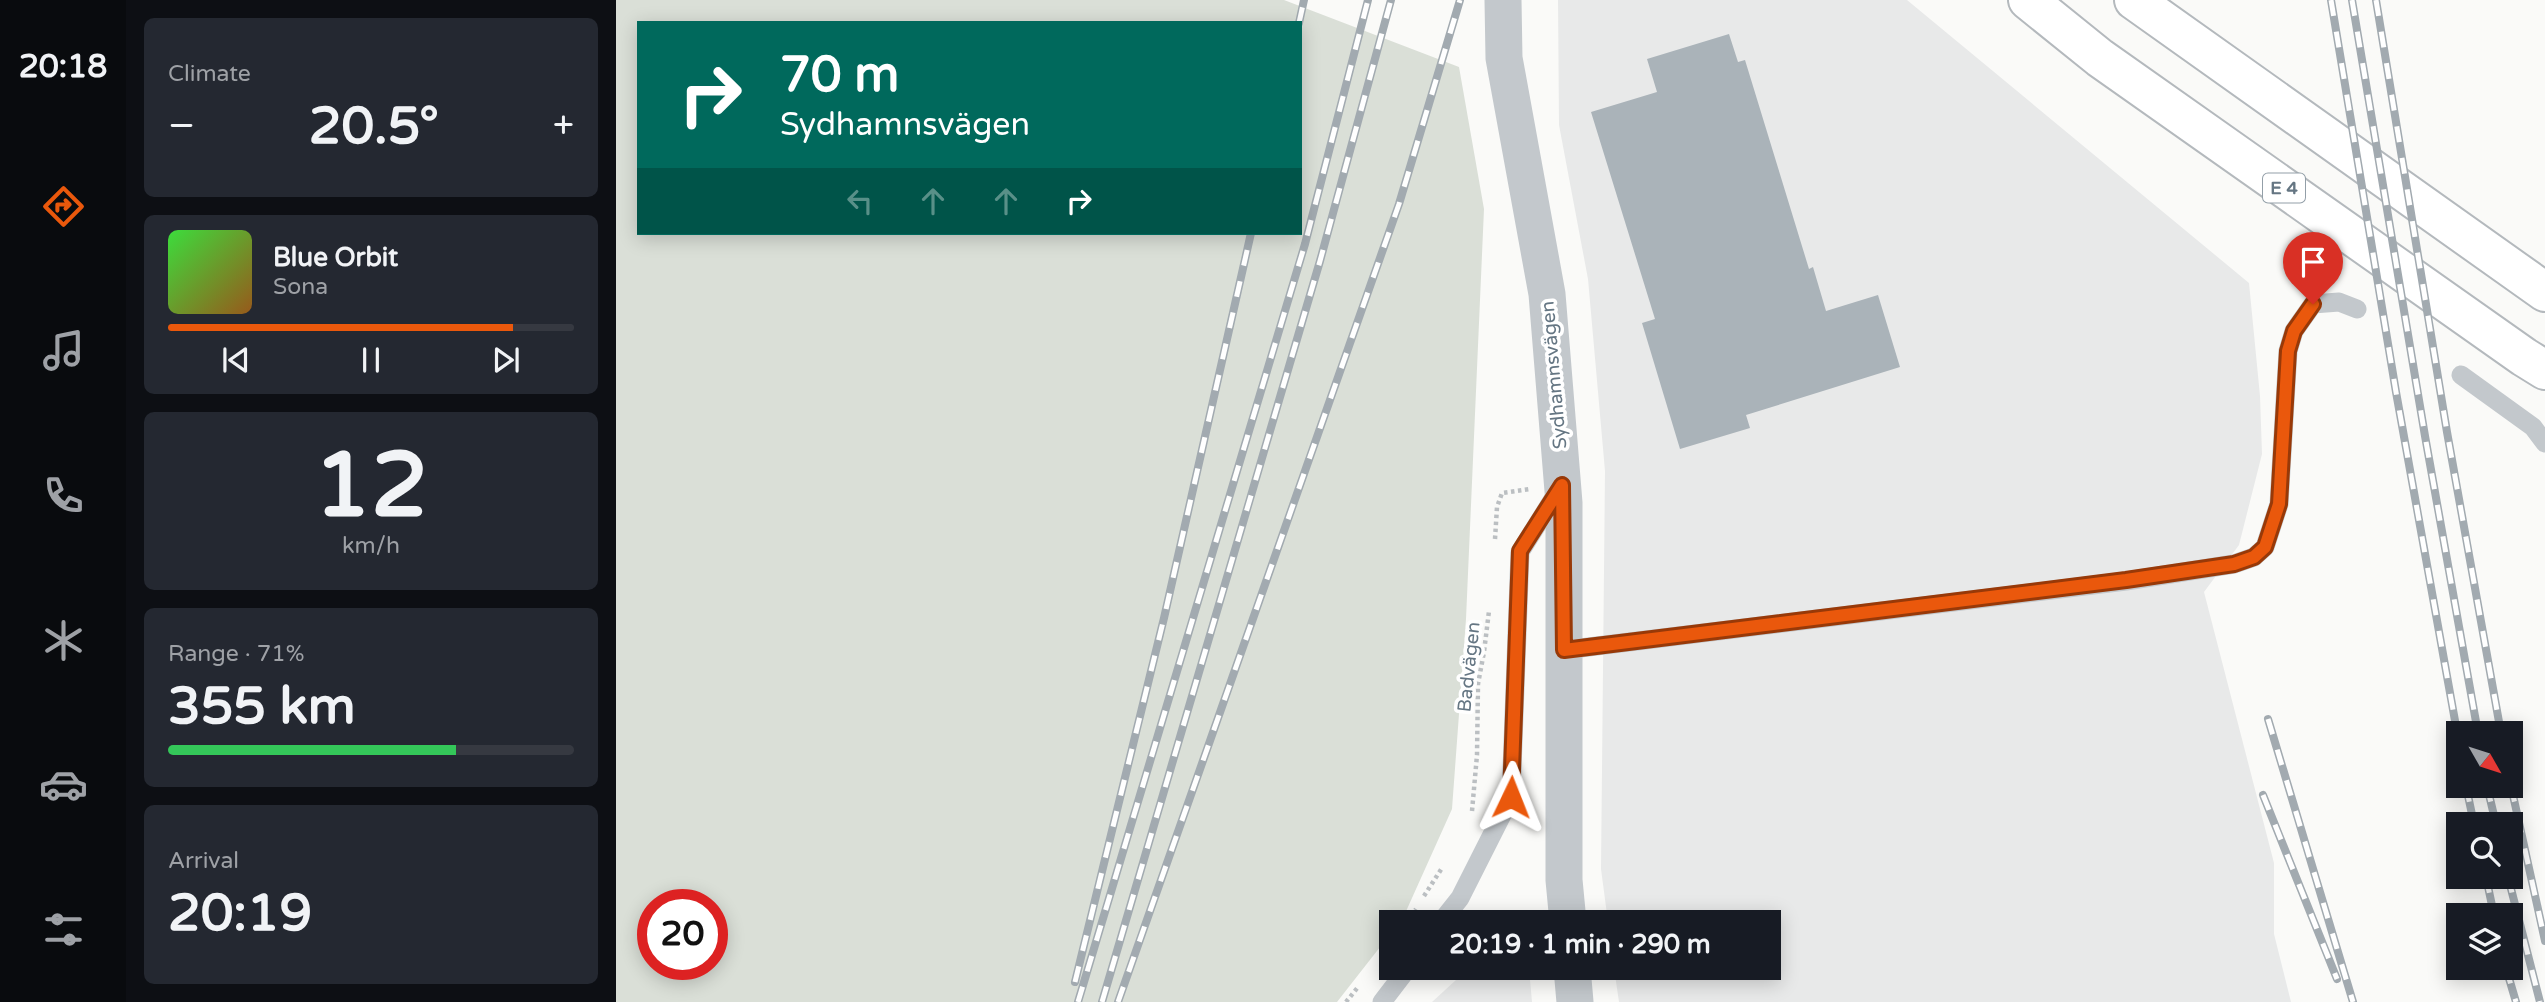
<!DOCTYPE html>
<html lang="en">
<head>
<meta charset="utf-8">
<style>
	:root { --surface:#171b24; --page:#242831; --text:#f1f3f6; --muted:#9ea1a6; --line:#363941; --accent:#ea580c }
	body { margin:0; font-family:"Varela Round",sans-serif; background:var(--page); color:var(--text); height:100vh; display:flex; flex-direction:column; font-size:26px; white-space:nowrap }
	* { box-sizing:border-box; margin:0 }
	p { font-size:23px; color:var(--muted) }
	.icon { flex:none; width:38px; height:38px; fill:none; stroke:currentColor; stroke-width:2; stroke-linecap:round; stroke-linejoin:round }
	.map { position:relative; flex:1; overflow:hidden }
	.panel { display:flex; flex-direction:column; gap:18px; padding:18px; background:#0d0f14; width:490px }
	.panel>* { flex:none }
	.hud { position:absolute; left:21px; top:21px; width:665px; height:214px; border-radius:0px; box-shadow:0 4px 18px #0003; background:#00695c; color:#fff; overflow:hidden }
	.needle { width:46px; rotate:129deg }
	.fabs { position:absolute; left:1830px; top:721px; display:grid; gap:14px }
	.fabs a { display:grid; place-items:center; width:77px; height:77px; border-radius:0px; background:var(--surface); box-shadow:0 4px 18px #0003; font-size:35px }
	.speed { position:absolute; left:21px; top:889px; display:flex; gap:14px; font-size:35px; font-weight:700; text-align:center }
	.speed>* { display:grid; place-content:center; width:91px; height:91px; border-radius:50%; background:var(--surface); box-shadow:0 4px 18px #0003; line-height:1 }
	.speed .limit { border:10px solid #d22; background:#fff; color:#111 }
	.pin { position:absolute; display:grid; place-items:center; width:60px; height:60px; color:#fff; margin:-72px -30px; border-radius:50% 50% 50% 0; rotate:-45deg; box-shadow:0 0 7px #0007 }
	.pin .icon { rotate:45deg }
	.me { position:absolute; width:77px; margin:-38px; rotate:2deg; stroke-linejoin:round; filter:drop-shadow(0 0 5px #0008) }
	.turn { display:flex; align-items:center; gap:24px; height:147px; padding:0 28px; font-size:32px }
	.turn .icon { width:91px; height:91px; stroke-width:2.5 }
	.turn b { display:block; font-size:49px; line-height:60px }
	.lanes { display:flex; align-items:center; height:66px; padding:0 28px; background:#0003; justify-content:center; gap:35px; direction:ltr }
	.lanes .off { opacity:.35 }
	.big { font-size:52px; font-weight:800; line-height:1.1 }
	.panel .card { flex:1; display:flex; flex-direction:column; justify-content:center; gap:10px; min-width:0; padding:0 24px; border-radius:10px; background:var(--page) }
	.panel .dial { align-items:center; gap:0 }
	.dial b { font-size:91px; line-height:1 }
	.song { display:flex; align-items:center; gap:21px }
	.cover { width:84px; height:84px; border-radius:10px; background:linear-gradient(135deg,hsl(120 70% 55%),hsl(30 70% 35%)) }
	.played { height:7px; border-radius:4px; background:linear-gradient(90deg,var(--accent) 85%,var(--line) 85%) }
	.keys { display:flex; justify-content:space-around; direction:ltr }
	.heat { display:flex; justify-content:space-between; align-items:center; font-size:38px; direction:ltr }
	.charge { height:10px; border-radius:5px; background:linear-gradient(90deg,#34c759 71%,var(--line) 0) }
	.trip { position:absolute; left:763px; top:910px; width:402px; height:70px; border-radius:0px; background:var(--surface); box-shadow:0 4px 18px #0003; font-weight:800; line-height:70px; text-align:center }
	main { display:flex; flex:1; min-height:0 }
	.dock { display:flex; flex-direction:column; width:126px; justify-content:space-around; align-items:center; background:#090b0e; color:var(--muted) }
	.dock .icon { width:49px; height:49px }
	.dock .selected { color:var(--accent) }
	.dock b { font-size:32px; color:var(--text) }
	.map>svg:first-child { display:block }
	.built { fill:#e8e9e9 }
	.green { fill:#dadfd7; fill-rule:evenodd }
	.building { fill:#aab3b9 }
	.lines { fill:none; stroke-linecap:round; stroke-linejoin:round }
	.motorway-casing { stroke:#b4b9bd; stroke-width:42 }
	.path { stroke:#bbbfc2; stroke-width:4.5; stroke-dasharray:3.5 3.5; stroke-linecap:butt }
	.service { stroke:#c3c8cc; stroke-width:19 }
	.minor { stroke:#c3c8cc; stroke-width:37 }
	.motorway { stroke:#fff; stroke-width:38 }
	.rail-casing { stroke:#a2aab0; stroke-width:8 }
	.rail { stroke:#fff; stroke-width:5; stroke-dasharray:16; stroke-linecap:butt }
	.route-casing { stroke:#983908; stroke-width:18 }
	.route { stroke:#ea580c; stroke-width:12 }
	.labels { text-anchor:middle; dominant-baseline:central; stroke-width:7; stroke-linejoin:round; paint-order:stroke }
	.shield { fill:#fff; stroke:#939fa8; stroke-width:2 }
	.shield-label { font-size:18px; font-weight:bold; fill:#657683 }
	.street-label { font-size:19px; fill:#657683; stroke:#fff }
</style>
</head>
<body>
<main>
<nav class="dock">
<b>20:18</b>
<svg class="icon selected" aria-label="directions" viewBox="0 0 24 24"><path d="M12 3l9 9-9 9-9-9zM9 14v-3h6M13 9l2 2-2 2"/></svg>
<svg class="icon" aria-label="music" viewBox="0 0 24 24"><path d="M9 18V5l10-2v13"/><circle cx="6" cy="18" r="3"/><circle cx="16" cy="16" r="3"/></svg>
<svg class="icon" aria-label="phone" viewBox="0 0 24 24"><path d="M5 4h4l2 5-3 2q2 4 5 5l2-3 5 2v4C11 20 4 13 5 4z"/></svg>
<svg class="icon" aria-label="climate" viewBox="0 0 24 24"><path d="M12 3v18M4 7l16 10M4 17L20 7"/></svg>
<svg class="icon" aria-label="car" viewBox="0 0 24 24"><path d="M5 17H2v-5l4-1 3-4h7l3 4 3 1v5h-3M9 17h6M6 11h13"/><circle cx="7" cy="17" r="2"/><circle cx="17" cy="17" r="2"/></svg>
<svg class="icon" aria-label="filters" viewBox="0 0 24 24"><path d="M4 7h16M4 17h16"/><circle cx="9" cy="7" r="2"/><circle cx="15" cy="17" r="2"/></svg>
</nav>
<section class="panel">
<div class="card"><p>Climate</p>
<div class="heat"><a>−</a><b class="big">20.5°</b><a>+</a></div>
</div>
<div class="card">
<div class="song"><i class="cover"></i><div><b>Blue Orbit</b><p>Sona</p></div></div>
<div class="played"></div>
<div class="keys"><svg class="icon" aria-label="previous" viewBox="0 0 24 24"><path d="M18 5L8 12l10 7zM5 5v14"/></svg><svg class="icon" aria-label="pause" viewBox="0 0 24 24"><path d="M8 5v14M16 5v14"/></svg><svg class="icon" aria-label="next" viewBox="0 0 24 24"><path d="M6 5l10 7-10 7zM19 5v14"/></svg></div>
</div>
<div class="card dial"><b>12</b><p>km/h</p></div>
<div class="card"><p>Range · 71%</p><b class="big">355 km</b><div class="charge"></div></div>
<div class="card"><p>Arrival</p><b class="big">20:19</b></div>
</section>
<div class="map">
<svg width="1929" height="1002" viewBox="0 0 1929 1002">
	<rect width="100%" height="100%" fill="#fafaf8"/>
	<g class="built">
		<path d="M942 0H1291L1633 283 1644 396 1646 454 1623 545 1588 592 1658 863V934L1675 1002H1003L998 968H1153V922H992L985 869 989 471 972 279 943 125Z"/>
		<path d="M853 968H913L916 1002H816Z"/>
	</g>
	<path class="green" d="M0 0H668L843 67 868 209 850 619 836 809 787 918 784 922H775V933L721 1002H0ZM23 23H684V233H23ZM37 905H96V964H37Z"/>
	<path class="building" d="M1113 34 1122 62 1129 60 1193 269 1197 267 1210 311 1262 295 1284 367 1130 415 1134 428 1064 449 1026 323 1039 319 975 112 1041 92 1031 59Z"/>
	<g class="lines">
		<g class="motorway-casing">
			<g id="motorway">
				<path d="M1412 0 1484 58 1908 357 1929 370"/>
				<path d="M1518 0 1929 292"/>
			</g>
		</g>
		<g class="path">
			<path d="M879 539 881 507 886 493 914 489"/>
			<path d="M856 811 861 755 862 684 868 652 873 611"/>
			<path d="M808 896 826 868"/>
			<path d="M792 922 800 909"/>
			<path d="M730 1002 742 987"/>
		</g>
		<g class="service">
			<path d="M1845 375 1917 427 1929 443"/>
			<path d="M948 650 1510 581 1618 564 1638 557 1649 547 1663 504 1672 351 1678 331 1697 304 1723 302 1741 309"/>
			<path d="M825 922 844 898 895 797 904 552 944 488"/>
			<path d="M766 1002 792 968"/>
		</g>
		<g class="minor">
			<path d="M887 0 888 58 931 294 948 503V880L952 922"/>
			<path d="M956 968 959 1002"/>
		</g>
		<use href="#motorway" class="motorway"/>
		<g class="rail-casing">
			<g id="rail">
				<path d="M1715 0 1780 392 1843 743"/>
				<path d="M1736 0 1809 436 1862 733"/>
				<path d="M1760 0 1831 432 1885 733"/>
				<path d="M683 23 688 0"/>
				<path d="M1652 719 1737 1002"/>
				<path d="M1850 786 1858 824"/>
				<path d="M1871 786 1880 824"/>
				<path d="M1895 786 1929 941"/>
				<path d="M1647 795 1721 979"/>
				<path d="M1870 877 1878 915"/>
				<path d="M1892 877 1924 1002"/>
				<path d="M1890 968 1900 1002"/>
				<path d="M459 982 548 618 635 233"/>
				<path d="M462 1002 689 244 752 0"/>
				<path d="M486 1002 704 261 775 0"/>
				<path d="M502 1002 783 204 844 0"/>
			</g>
		</g>
		<use href="#rail" class="rail"/>
	</g>
	<g class="lines">
		<g class="route-casing">
			<path id="route" d="M895 797 904 551 946 485 948 650 1510 580 1618 564 1638 557 1649 547 1663 504 1672 351 1678 331 1697 304"/>
		</g>
		<use href="#route" class="route"/>
	</g>
	<g class="labels">
		<rect class="shield" x="1647" y="173.5" width="42" height="29" rx="5"/>
		<g class="shield-label">
			<text x="1668" y="188">E 4</text>
		</g>
		<g class="street-label">
			<text transform="translate(938 375) rotate(-95)">Sydhamnsvägen</text>
			<text transform="translate(853 667) rotate(-84)">Badvägen</text>
		</g>
	</g>
</svg>
<div class="fabs">
<a><svg class="needle" viewBox="-14 -14 28 28"><path d="M0-13l5 13h-10z" fill="#e53935"/><path d="M0 13l5-13h-10z" fill="#9ea1a6"/></svg></a>
<a><svg class="icon" aria-label="search" viewBox="0 0 24 24"><circle cx="10" cy="10" r="6"/><path d="M15 15l6 6"/></svg></a>
<a><svg class="icon" aria-label="layers" viewBox="0 0 24 24"><path d="M12 4l9 5-9 5-9-5zM3 14l9 5 9-5"/></svg></a>
</div>
<div class="speed"><div class="limit">20</div></div>
<div class="pin" style="left:1697px;top:304px;background:#d93025"><svg class="icon" aria-label="arrive" viewBox="0 0 24 24"><path d="M6 21V4h12l-3 4 3 4H6"/></svg></div>
<svg class="me" style="left:895px;top:797px" viewBox="-20 -20 40 40"><path d="M0-17L14 15 0 8-14 15z" fill="#ea580c" stroke="#fff" stroke-width="4"/></svg>
<div class="trip">20:19 · 1 min · 290 m</div>
<div class="hud">
<div class="turn"><svg class="icon" aria-label="right" viewBox="0 0 24 24"><path d="M7 20v-9h11M14 6l5 5-5 5"/></svg><div><b>70 m</b>Sydhamnsvägen</div></div>
<div class="lanes"><svg class="icon off" aria-label="left" viewBox="0 0 24 24"><path d="M17 20v-9H6M10 6l-5 5 5 5"/></svg><svg class="icon off" aria-label="ahead" viewBox="0 0 24 24"><path d="M12 20V5M6 11l6-6 6 6"/></svg><svg class="icon off" aria-label="ahead" viewBox="0 0 24 24"><path d="M12 20V5M6 11l6-6 6 6"/></svg><svg class="icon" aria-label="right" viewBox="0 0 24 24"><path d="M7 20v-9h11M14 6l5 5-5 5"/></svg></div>
</div>
</div>
</main>
</body>
</html>
